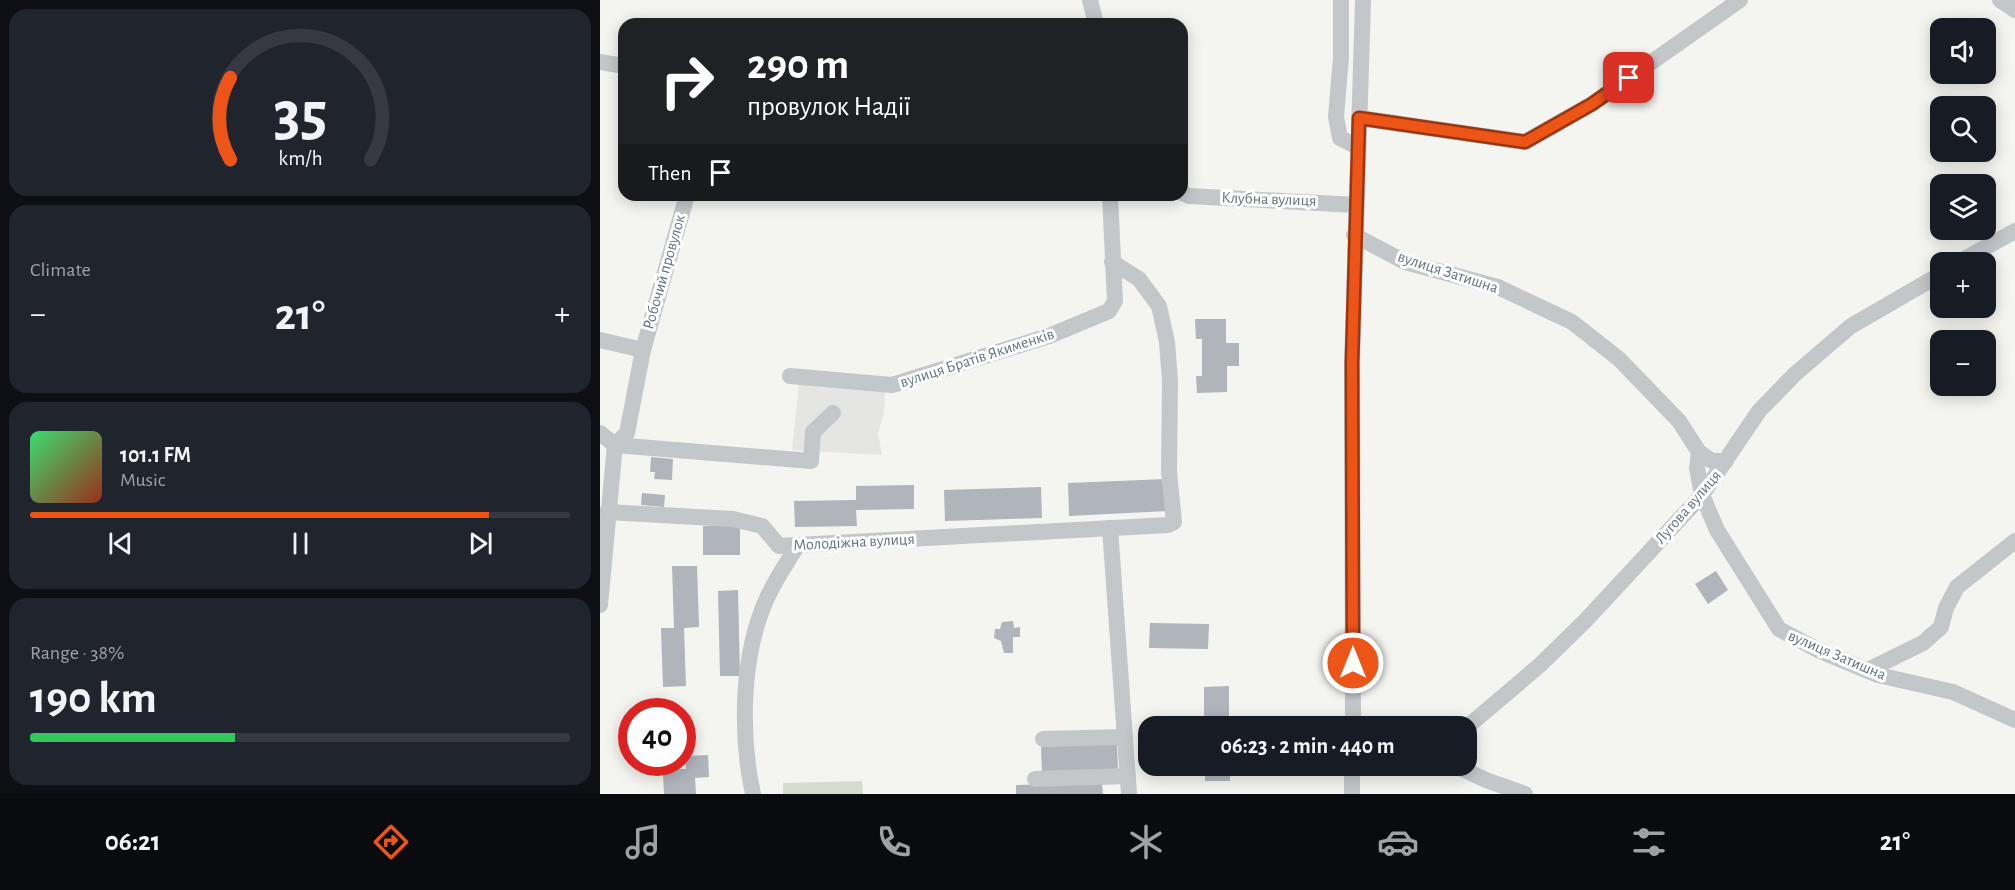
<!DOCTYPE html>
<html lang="en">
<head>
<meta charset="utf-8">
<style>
	:root { --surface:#171b24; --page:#20242c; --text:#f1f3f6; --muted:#9ea1a6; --line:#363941; --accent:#ed5418 }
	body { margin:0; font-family:"Alegreya Sans",sans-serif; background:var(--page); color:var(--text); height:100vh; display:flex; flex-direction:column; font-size:22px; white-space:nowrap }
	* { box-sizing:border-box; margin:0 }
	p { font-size:20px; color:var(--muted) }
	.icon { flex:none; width:33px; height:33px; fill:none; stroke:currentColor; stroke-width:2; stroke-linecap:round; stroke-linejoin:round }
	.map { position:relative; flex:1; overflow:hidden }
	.drawer { display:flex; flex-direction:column; gap:9px; padding:9px; background:#0d0f14; width:600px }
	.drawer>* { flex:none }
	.hud { position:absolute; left:18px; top:18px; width:570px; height:183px; border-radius:18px; box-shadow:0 3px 15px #0003; background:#202124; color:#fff; overflow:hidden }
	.buttons { position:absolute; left:1330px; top:18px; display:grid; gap:12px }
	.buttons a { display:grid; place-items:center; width:66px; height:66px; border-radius:12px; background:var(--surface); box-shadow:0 3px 15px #0003; font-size:30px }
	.speed { position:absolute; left:18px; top:698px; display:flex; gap:12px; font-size:30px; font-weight:700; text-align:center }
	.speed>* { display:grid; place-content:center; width:78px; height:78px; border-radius:50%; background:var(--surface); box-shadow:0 3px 15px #0003; line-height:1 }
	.speed .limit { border:9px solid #d22; background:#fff; color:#111 }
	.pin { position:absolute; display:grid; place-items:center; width:51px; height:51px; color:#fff; margin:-26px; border-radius:12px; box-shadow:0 3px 9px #0006 }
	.me { position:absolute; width:66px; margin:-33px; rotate:0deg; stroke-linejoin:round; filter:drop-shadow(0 0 4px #0008) }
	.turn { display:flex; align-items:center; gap:21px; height:126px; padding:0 30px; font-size:27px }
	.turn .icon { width:78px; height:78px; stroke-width:2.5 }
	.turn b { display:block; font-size:42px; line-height:51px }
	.then { display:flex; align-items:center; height:57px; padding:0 30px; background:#0003; gap:12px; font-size:22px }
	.big { font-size:45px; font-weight:700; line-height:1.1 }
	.drawer .card { flex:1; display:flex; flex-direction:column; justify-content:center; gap:9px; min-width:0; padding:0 21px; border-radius:18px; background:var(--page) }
	.drawer .dial { align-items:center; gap:0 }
	.dial svg { height:156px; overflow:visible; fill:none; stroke:var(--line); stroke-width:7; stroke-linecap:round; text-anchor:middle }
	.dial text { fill:var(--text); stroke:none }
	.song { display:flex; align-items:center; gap:18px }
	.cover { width:72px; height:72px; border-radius:9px; background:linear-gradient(135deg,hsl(140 70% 55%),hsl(10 70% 35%)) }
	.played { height:6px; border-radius:3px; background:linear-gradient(90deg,var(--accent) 85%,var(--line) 85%) }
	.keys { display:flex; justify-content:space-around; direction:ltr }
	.heat { display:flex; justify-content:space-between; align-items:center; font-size:33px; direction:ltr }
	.charge { height:9px; border-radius:4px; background:linear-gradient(90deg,#34c759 38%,var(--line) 0) }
	.trip { position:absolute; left:538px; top:716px; width:339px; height:60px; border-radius:18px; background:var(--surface); box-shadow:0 3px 15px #0003; font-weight:700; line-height:60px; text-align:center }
	.menu { display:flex; height:96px; justify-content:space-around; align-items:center; background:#090b0e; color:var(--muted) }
	.menu .icon { width:42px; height:42px }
	.menu .active { color:var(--accent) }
	.menu b { font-size:27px; color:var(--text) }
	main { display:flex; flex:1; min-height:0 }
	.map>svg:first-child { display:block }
	.built { fill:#e5e6e4 }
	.green { fill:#d5dcd1 }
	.building { fill:#afb5bb }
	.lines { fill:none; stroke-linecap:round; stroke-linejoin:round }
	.minor { stroke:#c4c7ca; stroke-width:16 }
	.route-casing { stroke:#9a3710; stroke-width:15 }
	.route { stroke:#ed5418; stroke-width:10 }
	.labels { text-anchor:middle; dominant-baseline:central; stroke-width:6; stroke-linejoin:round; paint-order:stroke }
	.street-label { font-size:16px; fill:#627283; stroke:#fff }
</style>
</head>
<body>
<main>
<section class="drawer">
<div class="card dial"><svg viewBox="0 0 100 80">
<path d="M14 69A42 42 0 1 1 86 69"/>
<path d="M14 69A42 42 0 0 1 14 27" stroke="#ed5418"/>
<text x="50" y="56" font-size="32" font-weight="700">35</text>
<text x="50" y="72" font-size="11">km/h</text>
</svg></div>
<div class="card"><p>Climate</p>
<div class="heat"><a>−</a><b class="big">21°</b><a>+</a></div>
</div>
<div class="card">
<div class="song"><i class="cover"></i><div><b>101.1 FM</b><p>Music</p></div></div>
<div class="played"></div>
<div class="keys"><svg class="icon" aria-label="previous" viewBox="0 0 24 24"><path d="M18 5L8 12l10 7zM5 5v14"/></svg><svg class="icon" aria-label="pause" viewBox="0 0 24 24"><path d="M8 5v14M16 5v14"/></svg><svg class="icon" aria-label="next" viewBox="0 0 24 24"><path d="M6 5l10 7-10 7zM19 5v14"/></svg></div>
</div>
<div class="card"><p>Range · 38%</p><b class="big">190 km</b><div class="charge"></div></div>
</section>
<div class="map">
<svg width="1415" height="794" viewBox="0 0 1415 794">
	<rect width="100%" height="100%" fill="#f4f5f0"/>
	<path class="built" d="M199 384 285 390 284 413 278 433 282 455 192 450Z"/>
	<path class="green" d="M262 781 263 794H183V783Z"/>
	<g class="building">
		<path d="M595 319H626V343H639V366H627V392L597 393 596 376H602V339H596Z"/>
		<path d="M51 457 73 459 72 480 54 479 55 472H50Z"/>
		<path d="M566 479 568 511 469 516 468 483Z"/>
		<path d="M314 485V509L256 510 257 526 195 527 194 501 256 500V486Z"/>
		<path d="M441 487 442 518 345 521 344 490Z"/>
		<path d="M42 493 65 495 64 507 41 505Z"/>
		<path d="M140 525V555H103V526Z"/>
		<path d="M72 566H97L99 627 84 628 86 686 63 687 61 628H74Z"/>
		<path d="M1116 571 1128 590 1108 604 1095 584Z"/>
		<path d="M138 590 140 676H120L118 591Z"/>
		<path d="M413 621 414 628 420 627V637H413V653H404L401 641 394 638 395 629H400L402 622Z"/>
		<path d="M550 623 609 624 608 649 549 648Z"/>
		<path d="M629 686V726H604V687Z"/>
		<path d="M517 743 518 771 442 775 441 747Z"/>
		<path d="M108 755 109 777 95 778 96 794H64L63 774 46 775 45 762H69V769H86L85 756Z"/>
		<rect x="605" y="765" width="25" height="16"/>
		<path d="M502 783 503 794H416V785Z"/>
	</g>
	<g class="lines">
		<g class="minor">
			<path d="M490 0 496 24"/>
			<path d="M741 0V57L736 117 740 138 758 147"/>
			<path d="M1400 0 1415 10"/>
			<path d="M0 62 24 66"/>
			<path d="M759 118 925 142 992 104 1140 0"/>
			<path d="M582 193 589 196 756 205"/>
			<path d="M754 235 805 262 898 287 972 322 1019 359 1079 421 1099 452 1112 461H1126"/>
			<path d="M1359 262 1415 231"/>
			<path d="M0 340 43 350 27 433 15 445"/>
			<path d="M43 350 87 195"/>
			<path d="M190 376 292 385 449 336 509 311 515 301 510 195"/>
			<path d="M0 433 15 445"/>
			<path d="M15 445 211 461 213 432 233 413"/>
			<path d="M1099 452 1097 468 1102 495 1117 530 1179 629 1218 650 1278 675 1353 692 1415 720"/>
			<path d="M7 512 133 519 162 526 179 546 568 525 574 522 569 472 570 380 567 342 559 306 539 279 512 262"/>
			<path d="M510 528 529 794"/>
			<path d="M0 605 15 445"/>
			<path d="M1268 670 1323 643 1341 627 1346 608 1357 587 1415 541"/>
			<path d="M753 726 752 363 763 0"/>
			<path d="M867 727 940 665 986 620 1102 495 1159 411 1195 374 1251 326 1341 274"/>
			<path d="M443 739 525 737"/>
			<path d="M854 765 886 780 925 794"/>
			<path d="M435 779 528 776"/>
			<path d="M153 794C140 734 141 655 167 598 175 580 187 563 197 546"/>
			<path d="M752 794V765"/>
		</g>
	</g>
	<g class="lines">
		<g class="route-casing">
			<path id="route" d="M753 663 752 363 759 118 925 142 992 104 1029 78"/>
		</g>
		<use href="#route" class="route"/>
	</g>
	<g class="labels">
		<g class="street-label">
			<text transform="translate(669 199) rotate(2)">Клубна вулиця</text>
			<text transform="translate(64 272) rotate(-74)">Робочий провулок</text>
			<text transform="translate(848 272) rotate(18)">вулиця Затишна</text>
			<text transform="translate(377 358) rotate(-18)">вулиця Братів Якименків</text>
			<text transform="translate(1088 507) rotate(-49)">Лугова вулиця</text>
			<text transform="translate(254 542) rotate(-3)">Молодіжна вулиця</text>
			<text transform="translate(1237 655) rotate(23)">вулиця Затишна</text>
		</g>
	</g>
</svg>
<div class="buttons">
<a><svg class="icon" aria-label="sound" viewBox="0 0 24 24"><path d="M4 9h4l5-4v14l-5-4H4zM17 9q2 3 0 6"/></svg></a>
<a><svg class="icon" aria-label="search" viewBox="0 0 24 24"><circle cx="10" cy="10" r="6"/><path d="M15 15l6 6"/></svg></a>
<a><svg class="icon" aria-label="layers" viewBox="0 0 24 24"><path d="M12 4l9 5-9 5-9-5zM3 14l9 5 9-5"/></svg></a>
<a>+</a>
<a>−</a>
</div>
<div class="speed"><div class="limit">40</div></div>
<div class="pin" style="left:1029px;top:78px;background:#d93025"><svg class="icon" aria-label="arrive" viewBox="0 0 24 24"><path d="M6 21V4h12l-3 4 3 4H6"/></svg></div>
<svg class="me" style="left:753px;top:663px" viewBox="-20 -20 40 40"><circle r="17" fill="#ed5418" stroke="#fff" stroke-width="3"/><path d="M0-11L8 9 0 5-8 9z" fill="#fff"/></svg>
<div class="trip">06:23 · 2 min · 440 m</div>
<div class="hud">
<div class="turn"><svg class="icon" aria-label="right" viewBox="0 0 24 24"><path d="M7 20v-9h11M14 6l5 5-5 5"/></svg><div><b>290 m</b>провулок Надії</div></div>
<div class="then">Then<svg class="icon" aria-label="arrive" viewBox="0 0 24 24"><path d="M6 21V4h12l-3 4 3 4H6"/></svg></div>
</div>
</div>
</main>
<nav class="menu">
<b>06:21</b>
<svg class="icon active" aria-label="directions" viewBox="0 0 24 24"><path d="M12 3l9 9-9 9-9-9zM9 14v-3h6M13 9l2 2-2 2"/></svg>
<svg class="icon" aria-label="music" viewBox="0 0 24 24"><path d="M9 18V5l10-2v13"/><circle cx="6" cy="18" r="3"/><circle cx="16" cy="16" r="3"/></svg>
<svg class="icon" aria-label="phone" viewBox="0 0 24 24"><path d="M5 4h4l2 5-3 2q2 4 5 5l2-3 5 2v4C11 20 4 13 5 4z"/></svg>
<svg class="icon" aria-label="climate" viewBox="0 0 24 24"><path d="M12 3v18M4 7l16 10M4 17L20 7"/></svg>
<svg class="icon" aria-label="car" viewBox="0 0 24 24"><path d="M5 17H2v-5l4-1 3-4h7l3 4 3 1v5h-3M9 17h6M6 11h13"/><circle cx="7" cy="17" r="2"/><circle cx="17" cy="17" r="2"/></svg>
<svg class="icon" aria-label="filters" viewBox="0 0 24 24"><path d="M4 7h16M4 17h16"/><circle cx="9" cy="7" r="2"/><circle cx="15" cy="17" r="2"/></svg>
<b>21°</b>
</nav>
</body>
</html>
